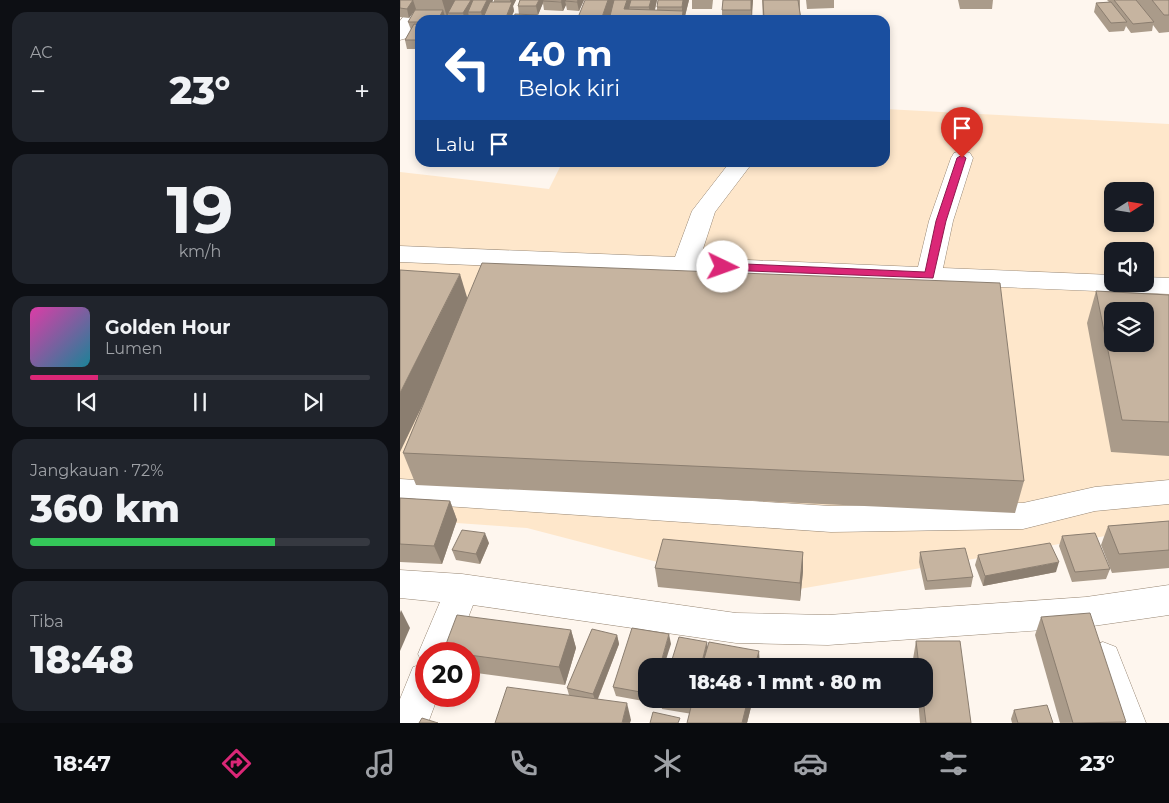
<!DOCTYPE html>
<html lang="id">
<head>
<meta charset="utf-8">
<style>
	:root { --surface:#171b24; --page:#20242c; --text:#f1f3f6; --muted:#9ea1a6; --line:#363941; --accent:#db2777 }
	body { margin:0; font-family:Montserrat,sans-serif; background:var(--page); color:var(--text); height:100vh; display:flex; flex-direction:column; font-size:19px; white-space:nowrap }
	* { box-sizing:border-box; margin:0 }
	p { font-size:16px; color:var(--muted) }
	.icon { flex:none; width:28px; height:28px; fill:none; stroke:currentColor; stroke-width:2; stroke-linecap:round; stroke-linejoin:round }
	.map { position:relative; flex:1; overflow:hidden }
	.sheet { display:flex; flex-direction:column; gap:12px; padding:12px; background:#0d0f14; width:400px }
	.sheet>* { flex:none }
	.banner { position:absolute; left:15px; top:15px; width:475px; height:152px; border-radius:15px; box-shadow:0 2px 8px #0003; background:#1a4fa0; color:#fff; overflow:hidden }
	.needle { width:32px; rotate:78deg }
	.fabs { position:absolute; left:704px; top:182px; display:grid; gap:10px }
	.fabs a { display:grid; place-items:center; width:50px; height:50px; border-radius:10px; background:var(--surface); box-shadow:0 2px 8px #0003; font-size:25px }
	.speed { position:absolute; left:15px; top:642px; display:flex; gap:10px; font-size:25px; font-weight:700; text-align:center }
	.speed>* { display:grid; place-content:center; width:65px; height:65px; border-radius:50%; background:var(--surface); box-shadow:0 2px 8px #0003; line-height:1 }
	.speed .limit { border:8px solid #d22; background:#fff; color:#111 }
	.pin { position:absolute; display:grid; place-items:center; width:42px; height:42px; color:#fff; margin:-51px -21px; border-radius:50% 50% 50% 0; rotate:-45deg; box-shadow:0 0 5px #0007 }
	.pin .icon { rotate:45deg }
	.me { position:absolute; width:55px; margin:-28px; rotate:93deg; stroke-linejoin:round; filter:drop-shadow(0 0 4px #0008) }
	.turn { display:flex; align-items:center; gap:18px; height:105px; padding:0 20px; font-size:22px }
	.turn .icon { width:65px; height:65px; stroke-width:2.5 }
	.turn b { display:block; font-size:35px; line-height:42px }
	.then { display:flex; align-items:center; height:48px; padding:0 20px; background:#0003; gap:10px; font-size:19px }
	.big { font-size:38px; font-weight:800; line-height:1.1 }
	.sheet .tile { flex:1; display:flex; flex-direction:column; justify-content:center; gap:8px; min-width:0; padding:0 18px; border-radius:15px; background:var(--page) }
	.sheet .dial { align-items:center; gap:0 }
	.dial b { font-size:65px; line-height:1 }
	.song { display:flex; align-items:center; gap:15px }
	.cover { width:60px; height:60px; border-radius:8px; background:linear-gradient(135deg,hsl(320 70% 55%),hsl(190 70% 35%)) }
	.played { height:5px; border-radius:2px; background:linear-gradient(90deg,var(--accent) 20%,var(--line) 20%) }
	.keys { display:flex; justify-content:space-around; direction:ltr }
	.heat { display:flex; justify-content:space-between; align-items:center; font-size:28px; direction:ltr }
	.charge { height:8px; border-radius:4px; background:linear-gradient(90deg,#34c759 72%,var(--line) 0) }
	.trip { position:absolute; left:238px; top:658px; width:295px; height:50px; border-radius:15px; background:var(--surface); box-shadow:0 2px 8px #0003; font-weight:800; line-height:50px; text-align:center }
	.tab-bar { display:flex; height:80px; justify-content:space-around; align-items:center; background:#090b0e; color:var(--muted) }
	.tab-bar .icon { width:35px; height:35px }
	.tab-bar .selected { color:var(--accent) }
	.tab-bar b { font-size:22px; color:var(--text) }
	main { display:flex; flex:1; min-height:0 }
	.map>svg:first-child { display:block }
	.built { fill:#fee7cb; fill-rule:evenodd }
	.lines { fill:none; stroke-linecap:round; stroke-linejoin:round }
	.minor-casing { stroke:#978673; stroke-width:1 }
	.minor { fill:#fff; fill-rule:evenodd }
	.wall { fill:#aa9b8a }
	.shaded-wall { fill:#8b7e70 }
	.building { fill:#c6b4a0; stroke:#8b7e70; fill-rule:evenodd }
	.route { fill:#db2777; stroke:#8e194d }
</style>
</head>
<body>
<main>
<section class="sheet">
<div class="tile"><p>AC</p>
<div class="heat"><a>−</a><b class="big">23°</b><a>+</a></div>
</div>
<div class="tile dial"><b>19</b><p>km/h</p></div>
<div class="tile">
<div class="song"><i class="cover"></i><div><b>Golden Hour</b><p>Lumen</p></div></div>
<div class="played"></div>
<div class="keys"><svg class="icon" aria-label="previous" viewBox="0 0 24 24"><path d="M18 5L8 12l10 7zM5 5v14"/></svg><svg class="icon" aria-label="pause" viewBox="0 0 24 24"><path d="M8 5v14M16 5v14"/></svg><svg class="icon" aria-label="next" viewBox="0 0 24 24"><path d="M6 5l10 7-10 7zM19 5v14"/></svg></div>
</div>
<div class="tile"><p>Jangkauan · 72%</p><b class="big">360 km</b><div class="charge"></div></div>
<div class="tile"><p>Tiba</p><b class="big">18:48</b></div>
</section>
<div class="map">
<svg width="769" height="723" viewBox="0 0 769 723">
	<rect width="100%" height="100%" fill="#fef6ee"/>
	<path class="built" d="M485 109 769 124V525L376 593 127 528 0 519V172L149 189 162 163 485 162ZM712 191H745V224H712ZM712 251H745V284H712ZM712 311H745V344H712Z"/>
	<g class="lines">
		<g class="minor-casing">
			<g id="minor">
				<path d="M16 0H34L7 38 0 40V21Z"/>
				<path d="M562 151 570 153 573 158 553 221 543 268 712 275V284H745V277L769 278V294L0 262V246L275 257 292 211 330 162H353L315 212 300 258 518 267 529 221 551 158 554 153Z"/>
				<path d="M0 479 431 506 623 503 695 487 769 480V504L695 511 623 529 431 532 0 503Z"/>
				<path d="M0 570 62 574 336 613 428 615 686 597 769 585V615L686 627 428 645 336 643 73 605 54 654H26V696H38L28 723H0V699L13 667 23 664 18 654 40 602 0 598Z"/>
				<path d="M703 642 716 647 746 723H708L685 658 690 647Z"/>
			</g>
		</g>
		<use href="#minor" class="minor"/>
	</g>
	<g class="wall">
		<path d="M0 0H93L92 2H94V0H116L113 6 114 11 110 20H48L49 18 48 15 47 17H45L46 20H20V49H7L5 40 11 30 8 22 14 12 9 18 0 17Z"/>
		<path d="M120 0H184L179 11 167 10 166 5 163 11 144 10 143 3 138 15H137L138 20H113L119 15 118 6Z"/>
		<path d="M185 0H257L255 10H257V7L289 0 284 20H210V17Z"/>
		<path d="M292 0H313L312 9H292Z"/>
		<path d="M323 0H353L352 20H322V10Z"/>
		<path d="M362 0H400V11L401 20H363Z"/>
		<path d="M406 0H434V8L407 9Z"/>
		<path d="M558 0H593L592 9H560Z"/>
		<path d="M707 0H769V32L759 33 753 25 752 31 731 33 726 26 724 31 709 32 694 12 696 3 709 2Z"/>
		<path d="M696 291 769 295V456L711 452 687 323Z"/>
		<path d="M67 298 624 481 615 513 16 485 3 453Z"/>
		<path d="M0 498 50 501 57 520 42 564 0 562Z"/>
		<path d="M769 521V568L712 573 701 545 708 526Z"/>
		<path d="M662 536 710 569 706 579 672 582 659 546Z"/>
		<path d="M89 543 80 564 56 560 52 550Z"/>
		<path d="M403 552V571L400 601 258 587 255 568Z"/>
		<path d="M520 552 573 577 571 587 525 590 519 562Z"/>
		<path d="M578 555 656 572 583 586 575 565Z"/>
		<path d="M641 617 726 722V723H660L635 635Z"/>
		<path d="M171 630 176 648 165 685 69 672V654H44L43 652Z"/>
		<path d="M217 635 219 644 198 699 231 720 169 695 167 688Z"/>
		<path d="M516 641 571 723H520L518 699H524V666H514L513 659Z"/>
		<path d="M271 644 246 666V699H255L254 703 216 696 213 687Z"/>
		<path d="M260 699H353L347 723 262 709Z"/>
		<path d="M614 710 653 723H612L611 719Z"/>
	</g>
	<g class="shaded-wall">
		<path d="M13 0 16 9 9 18 7 9Z"/>
		<path d="M42 0H57L48 13V15L47 17Z"/>
		<path d="M71 0H77L68 12 69 17 67 20H65L63 13Z"/>
		<path d="M87 0H93L84 20H83L81 12Z"/>
		<path d="M110 0H116L113 6 114 11 110 20H105L111 5Z"/>
		<path d="M139 0H144L143 1V3L138 15 136 6Z"/>
		<path d="M162 0H168L165 1 166 5 163 11 161 2Z"/>
		<path d="M178 0H184L179 11 177 2Z"/>
		<path d="M208 0H216L209 20H201Z"/>
		<path d="M227 0H233L229 7 230 13 224 9Z"/>
		<path d="M251 0H257L253 17H250L249 7Z"/>
		<path d="M283 0H289L284 20H282V7Z"/>
		<path d="M351 0H353L351 20Z"/>
		<path d="M43 10 46 20H38Z"/>
		<path d="M60 274 70 307 0 452V393Z"/>
		<path d="M50 501 57 520 42 564 34 546Z"/>
		<path d="M85 533 89 543 80 564 76 554Z"/>
		<path d="M403 552V571L400 601V583Z"/>
		<path d="M659 562 656 572 583 586 585 576Z"/>
		<path d="M1 610 10 628 0 651V613Z"/>
		<path d="M171 630 176 648 165 685 159 667Z"/>
		<path d="M269 634 271 644 264 666H260Z"/>
		<path d="M217 635 219 644 196 703 193 694Z"/>
		<path d="M307 642 308 651 304 666H301Z"/>
		<path d="M359 651 360 666H355Z"/>
		<path d="M348 699H353L347 723H342Z"/>
		<path d="M227 703 231 720 230 723H222Z"/>
	</g>
	<g class="building">
		<path d="M0 0H13L7 9 0 8Z"/>
		<path d="M55 0H71L63 13H48Z"/>
		<path d="M73 0H87L81 12H68Z"/>
		<path d="M120 0H139L136 6H118Z"/>
		<path d="M143 0H162L161 2 143 1Z"/>
		<path d="M166 0H178L177 2 165 1Z"/>
		<path d="M185 0H208L201 20H177Z"/>
		<path d="M214 0H227L224 9 283 11 282 20H261L262 17 210 16Z"/>
		<path d="M231 0H251L249 7H229Z"/>
		<path d="M258 0H283L282 7H257Z"/>
		<path d="M323 0H351V10H322Z"/>
		<path d="M363 0H398L401 20H364Z"/>
		<path d="M714 0H736L754 22 733 24Z"/>
		<path d="M752 0H769V15H764Z"/>
		<path d="M90 2H112L105 20H82Z"/>
		<path d="M711 2 727 22 711 23 696 3Z"/>
		<path d="M15 10H43L38 20H20V22H8Z"/>
		<path d="M115 14 137 15 135 20H113Z"/>
		<path d="M49 18H74V20H48Z"/>
		<path d="M14 24 20 25V40H5Z"/>
		<path d="M82 263 600 283 624 481 3 453Z"/>
		<path d="M0 270 60 274 0 393Z"/>
		<path d="M696 291 769 295V422L722 420ZM712 311H745V344H712Z"/>
		<path d="M0 498 50 501 34 546 0 544Z"/>
		<path d="M769 521V550L719 554 708 526Z"/>
		<path d="M62 530 85 533 76 554 52 550Z"/>
		<path d="M695 533 710 569 675 572 662 536Z"/>
		<path d="M263 539 403 552 400 583 255 568Z"/>
		<path d="M650 543 659 562 585 576 578 555Z"/>
		<path d="M565 548 573 577 527 581 520 552Z"/>
		<path d="M690 613 726 722 673 723 641 617Z"/>
		<path d="M57 615 171 630 159 667 69 655V654H57L43 652Z"/>
		<path d="M232 628 269 634 260 666H246V693L213 687Z"/>
		<path d="M192 629 217 635 193 694 167 688Z"/>
		<path d="M279 637 307 642 301 666H270Z"/>
		<path d="M516 641H560L571 723H526L523 699H524V666H519Z"/>
		<path d="M309 642 359 651 355 666H302Z"/>
		<path d="M107 687 227 703 222 723H95Z"/>
		<path d="M260 699H292L290 705 260 700Z"/>
		<path d="M293 699H348L342 723H287Z"/>
		<path d="M647 705 653 723H618L614 710Z"/>
		<path d="M253 712 280 718 278 723H250Z"/>
		<path d="M22 718 38 723H19Z"/>
	</g>
	<path class="route" d="M562 155 566 158 546 221 533 278 323 270 318 267 323 263 525 272 536 221 557 158Z"/>
</svg>
<div class="fabs">
<a><svg class="needle" viewBox="-14 -14 28 28"><path d="M0-13l5 13h-10z" fill="#e53935"/><path d="M0 13l5-13h-10z" fill="#9ea1a6"/></svg></a>
<a><svg class="icon" aria-label="sound" viewBox="0 0 24 24"><path d="M4 9h4l5-4v14l-5-4H4zM17 9q2 3 0 6"/></svg></a>
<a><svg class="icon" aria-label="layers" viewBox="0 0 24 24"><path d="M12 4l9 5-9 5-9-5zM3 14l9 5 9-5"/></svg></a>
</div>
<div class="speed"><div class="limit">20</div></div>
<div class="pin" style="left:562px;top:158px;background:#d93025"><svg class="icon" aria-label="arrive" viewBox="0 0 24 24"><path d="M6 21V4h12l-3 4 3 4H6"/></svg></div>
<svg class="me" style="left:323px;top:267px" viewBox="-20 -20 40 40"><circle r="19" fill="#fff"/><path d="M0-13L10 11 0 6-10 11z" fill="#db2777"/></svg>
<div class="trip">18:48 · 1 mnt · 80 m</div>
<div class="banner">
<div class="turn"><svg class="icon" aria-label="left" viewBox="0 0 24 24"><path d="M17 20v-9H6M10 6l-5 5 5 5"/></svg><div><b>40 m</b>Belok kiri</div></div>
<div class="then">Lalu<svg class="icon" aria-label="arrive" viewBox="0 0 24 24"><path d="M6 21V4h12l-3 4 3 4H6"/></svg></div>
</div>
</div>
</main>
<nav class="tab-bar">
<b>18:47</b>
<svg class="icon selected" aria-label="directions" viewBox="0 0 24 24"><path d="M12 3l9 9-9 9-9-9zM9 14v-3h6M13 9l2 2-2 2"/></svg>
<svg class="icon" aria-label="music" viewBox="0 0 24 24"><path d="M9 18V5l10-2v13"/><circle cx="6" cy="18" r="3"/><circle cx="16" cy="16" r="3"/></svg>
<svg class="icon" aria-label="phone" viewBox="0 0 24 24"><path d="M5 4h4l2 5-3 2q2 4 5 5l2-3 5 2v4C11 20 4 13 5 4z"/></svg>
<svg class="icon" aria-label="climate" viewBox="0 0 24 24"><path d="M12 3v18M4 7l16 10M4 17L20 7"/></svg>
<svg class="icon" aria-label="car" viewBox="0 0 24 24"><path d="M5 17H2v-5l4-1 3-4h7l3 4 3 1v5h-3M9 17h6M6 11h13"/><circle cx="7" cy="17" r="2"/><circle cx="17" cy="17" r="2"/></svg>
<svg class="icon" aria-label="filters" viewBox="0 0 24 24"><path d="M4 7h16M4 17h16"/><circle cx="9" cy="7" r="2"/><circle cx="15" cy="17" r="2"/></svg>
<b>23°</b>
</nav>
</body>
</html>
